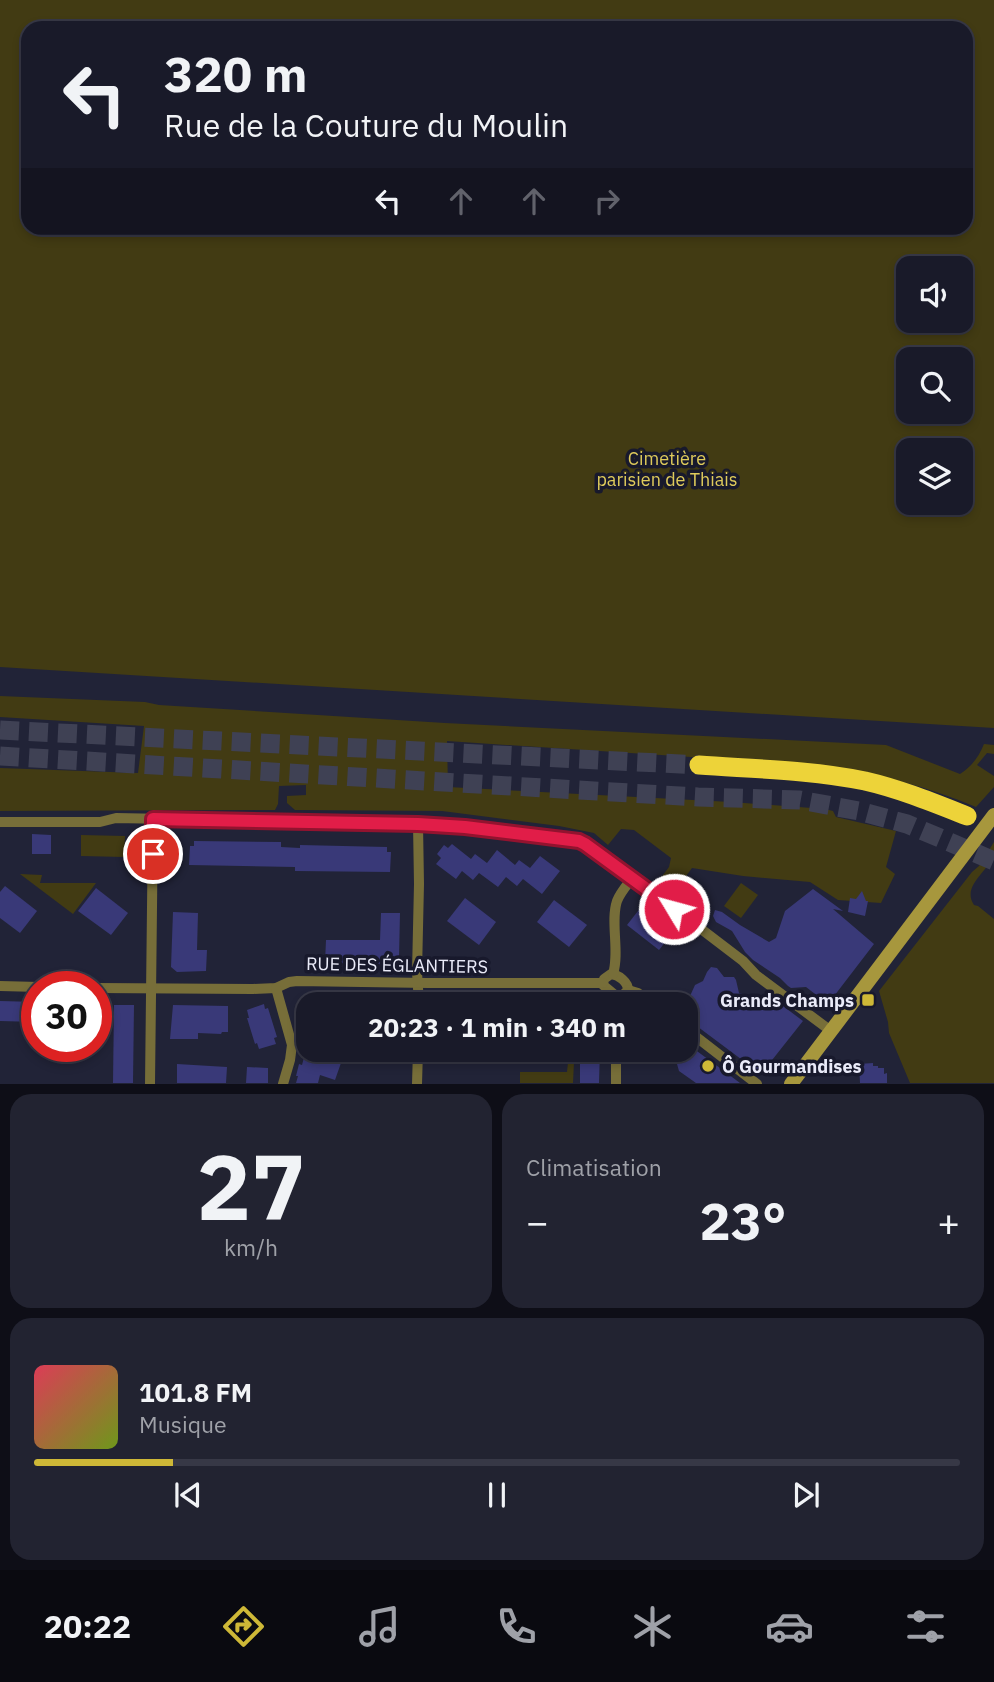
<!DOCTYPE html>
<html lang="fr">
<head>
<meta charset="utf-8">
<style>
	:root { --surface:#191a29; --page:#222331; --text:#f1f3f6; --muted:#9fa1a8; --line:#373846; --accent:#ceb837 }
	body { margin:0; font-family:"IBM Plex Sans",sans-serif; background:var(--page); color:var(--text); height:100vh; display:flex; flex-direction:column; font-size:26px; white-space:nowrap }
	* { box-sizing:border-box; margin:0 }
	p { font-size:23px; color:var(--muted) }
	.icon { flex:none; width:38px; height:38px; fill:none; stroke:currentColor; stroke-width:2; stroke-linecap:round; stroke-linejoin:round }
	.map { position:relative; height:1084px; overflow:hidden }
	.side { display:flex; flex-direction:column; gap:10px; padding:10px; background:#0e0e17; flex:1 }
	.side>* { flex:none }
	.hud { position:absolute; left:21px; top:21px; width:952px; height:214px; border-radius:21px; box-shadow:0 4px 10px #0003,0 0 0 2px var(--line); background:#191a29; color:var(--text); overflow:hidden }
	.controls { position:absolute; left:896px; top:256px; display:grid; gap:14px }
	.controls a { display:grid; place-items:center; width:77px; height:77px; border-radius:14px; background:var(--surface); box-shadow:0 4px 10px #0003,0 0 0 2px var(--line); font-size:35px }
	.speed { position:absolute; left:21px; top:971px; display:flex; gap:14px; font-size:35px; font-weight:700; text-align:center }
	.speed>* { display:grid; place-content:center; width:91px; height:91px; border-radius:50%; background:var(--surface); box-shadow:0 4px 10px #0003,0 0 0 2px var(--line); line-height:1 }
	.speed .limit { border:10px solid #d22; background:#fff; color:#111 }
	.pin { position:absolute; display:grid; place-items:center; width:60px; height:60px; color:#fff; margin:-30px; border:4px solid #fff; border-radius:50%; box-shadow:0 2px 7px #0007 }
	.me { position:absolute; width:77px; margin:-38px; rotate:307deg; stroke-linejoin:round; filter:drop-shadow(0 0 5px #0008) }
	.turn { display:flex; align-items:center; gap:24px; height:147px; padding:0 28px; font-size:32px }
	.turn .icon { width:91px; height:91px; stroke-width:2.5 }
	.turn b { display:block; font-size:49px; line-height:60px }
	.lanes { display:flex; align-items:center; height:66px; padding:0 28px; background:#0003; justify-content:center; gap:35px; direction:ltr }
	.lanes .off { opacity:.35 }
	.big { font-size:52px; font-weight:700; line-height:1.1 }
	.side .widget { flex:1; display:flex; flex-direction:column; justify-content:center; gap:10px; min-width:0; padding:0 24px; border-radius:21px; background:var(--page) }
	.side .dial { align-items:center; gap:0 }
	.dial b { font-size:91px; line-height:1 }
	.song { display:flex; align-items:center; gap:21px }
	.cover { width:84px; height:84px; border-radius:10px; background:linear-gradient(135deg,hsl(350 70% 55%),hsl(80 70% 35%)) }
	.played { height:7px; border-radius:4px; background:linear-gradient(90deg,var(--accent) 15%,var(--line) 15%) }
	.keys { display:flex; justify-content:space-around; direction:ltr }
	.heat { display:flex; justify-content:space-between; align-items:center; font-size:38px; direction:ltr }
	.side .tiles { flex:1; display:grid; gap:10px; grid-template-columns:1fr 1fr }
	.widget:last-child { grid-column:span 2 }
	.trip { position:absolute; left:296px; top:992px; width:402px; height:70px; border-radius:21px; background:var(--surface); box-shadow:0 4px 10px #0003,0 0 0 2px var(--line); font-weight:700; line-height:70px; text-align:center }
	.tabs { display:flex; height:112px; justify-content:space-around; align-items:center; background:#0a0a10; color:var(--muted) }
	.tabs .icon { width:49px; height:49px }
	.tabs .current { color:var(--accent) }
	.tabs b { font-size:32px; color:var(--text) }
	.map>svg:first-child { display:block }
	.green { fill:#423b13; fill-rule:evenodd }
	.building { fill:#393978 }
	.lines { fill:none; stroke-linecap:round; stroke-linejoin:round }
	.motorway-tunnel { stroke:#3f4154; stroke-width:19; stroke-dasharray:19 10; stroke-linecap:butt }
	.minor { stroke:#776e39; stroke-width:10 }
	.secondary { stroke:#a7973d; stroke-width:14 }
	.motorway { stroke:#edd339; stroke-width:19 }
	.route-casing { stroke:#92132f; stroke-width:18 }
	.route { stroke:#e11d48; stroke-width:12 }
	.poi-dot { fill:#ceb837; stroke:#18192c; stroke-width:2.5 }
	.labels { text-anchor:middle; dominant-baseline:central; stroke-width:7; stroke-linejoin:round; paint-order:stroke }
	.park-label { font-size:18px; fill:#dfcb5b; stroke:#18192c }
	.street-label { font-size:18px; fill:#eaebf9; stroke:#18192c }
	.poi-label { font-size:18px; font-weight:bold; fill:#eaebf9; stroke:#18192c; text-anchor:end }
</style>
</head>
<body>
<div class="map">
<svg width="994" height="1084" viewBox="0 0 994 1084">
	<rect width="100%" height="100%" fill="#212337"/>
	<g class="green">
		<path d="M0 0H994V728L0 667ZM28 28H966V228H28ZM908 268H961V320H908ZM908 359H961V411H908ZM908 450H961V502H908Z"/>
		<path d="M0 696 145 702 159 705 445 723 886 745 960 774C972 766 978 758 984 744L994 745V754L987 753 977 765 994 776V787L976 807C928 787 879 774 828 766L447 741 448 787 731 802 825 809 833 811 836 817 896 831 886 867 895 874 881 903 838 900 810 882 743 876 692 868 672 895 657 883 669 867 671 858 634 830 621 829 608 845 594 833 559 826 442 811 295 810 287 803V796L306 795V785L279 786 278 804 275 810 0 811V768L138 773 144 726 0 717Z"/>
		<path d="M81 835 125 836 124 857 81 856Z"/>
		<path d="M994 842C994 846 994 850 994 854 989 871 961 886 974 905L978 906 994 919V1083H910L889 1033 888 1022 879 991 972 872 979 866Z"/>
		<path d="M20 874 42 875 40 883H96L73 914Z"/>
		<path d="M741 883 758 895 741 918 724 906Z"/>
		<path d="M568 1062H574L573 1083H520V1072H567Z"/>
	</g>
	<g class="building">
		<path d="M32 834 51 835V854H32Z"/>
		<path d="M194 841 281 842V847L300 848V845L387 847V852H391L390 872 295 871V867L189 865 190 846H194Z"/>
		<path d="M452 844 471 859 475 854 487 863 497 850 515 865 519 860 530 868 540 856 560 871 542 894 523 879 517 886 506 877 498 887 479 873 473 880 462 871 456 879 436 864 441 858 437 854 444 845 448 848Z"/>
		<path d="M5 886 37 911 20 933 0 918V892Z"/>
		<path d="M96 888 128 913 111 935 78 911Z"/>
		<path d="M813 889 843 911 833 909 874 944 828 1004 806 987 791 988 788 986 780 978 753 960 745 952 732 931 716 922 713 916 715 910 722 912 740 925 769 942 776 938 785 911Z"/>
		<path d="M862 891 866 901H868L865 916 848 912 850 898 856 899Z"/>
		<path d="M465 898 496 922 479 945 447 921Z"/>
		<path d="M554 900 587 925 569 947 537 922Z"/>
		<path d="M645 902 677 927 659 950 627 925Z"/>
		<path d="M173 912 198 913 197 950H207L206 971 177 972 171 967Z"/>
		<path d="M381 913H400L399 958 402 959 403 963 398 968 394 967 392 964 325 963 326 940H380Z"/>
		<path d="M711 967 717 968 724 977H734L736 980 739 993 754 998 762 1010 771 997 803 1021 761 1074 686 1018V1005L695 985 703 981 707 972Z"/>
		<path d="M0 1001 37 1002V1022L0 1021Z"/>
		<path d="M264 1004 265 1009 268 1008 277 1037 274 1038 276 1044 259 1049 257 1043 255 1044 247 1018H249L247 1010Z"/>
		<path d="M300 1004H308V1034H299Z"/>
		<path d="M114 1005H134L133 1083H113Z"/>
		<path d="M173 1005 228 1006V1032H222L221 1034 198 1033V1039H170Z"/>
		<path d="M686 1043 724 1071 740 1083H696L679 1071 677 1064 656 1050H686Z"/>
		<path d="M306 1050 332 1058V1060L341 1063 335 1080 320 1075 318 1083H296L298 1076H296L299 1064 302 1065Z"/>
		<path d="M371 1050H397V1061L371 1060Z"/>
		<path d="M580 1050H600L599 1083H580Z"/>
		<path d="M873 1063V1066H878V1068H884V1074L887 1073V1083H860L859 1064Z"/>
		<path d="M177 1064 227 1067 226 1083H177Z"/>
		<path d="M247 1067 268 1068V1083H246Z"/>
	</g>
	<g class="lines">
		<g class="motorway-tunnel">
			<path d="M0 730 699 765"/>
			<path d="M0 756 698 797 800 800 859 811 907 824 994 861"/>
		</g>
		<g class="minor">
			<path d="M0 822H100L116 818 418 824 465 827 579 841 591 848 633 877 743 961 756 975 831 1031"/>
			<path d="M418 824 419 884 417 972 419 1004"/>
			<path d="M611 974C619 975 628 982 628 990L622 996 615 995 603 985 604 979Z"/>
			<path d="M613 974C620 951 610 922 617 901 620 893 627 885 633 877"/>
			<path d="M0 986 39 987"/>
			<path d="M96 988 253 989 276 988 289 982 297 981 427 983H603"/>
			<path d="M276 988 292 1045 290 1060 283 1084"/>
			<path d="M628 990 638 993 654 1004"/>
			<path d="M686 1029 757 1084"/>
			<path d="M150 1084 153 819"/>
			<path d="M417 1084 418 1050"/>
			<path d="M616 1084V1050"/>
		</g>
		<path class="secondary" d="M791 1084 994 815"/>
		<path class="motorway" d="M699 765C755 769 811 770 865 781 900 789 934 803 967 816"/>
	</g>
	<g class="lines">
		<g class="route-casing">
			<path id="route" d="M153 854V819L418 824 465 827 579 841 585 844 674 909"/>
		</g>
		<use href="#route" class="route"/>
	</g>
	<g class="poi-dot">
		<rect x="861" y="993" width="14" height="14" rx="3.5"/>
		<circle cx="708" cy="1066" r="7"/>
	</g>
	<g class="labels">
		<g class="park-label">
			<text x="667" y="458">Cimetière<tspan x="667" dy="21">parisien de Thiais</tspan></text>
		</g>
		<g class="street-label">
			<text transform="translate(397 965) rotate(1)">RUE DES ÉGLANTIERS</text>
		</g>
		<g class="poi-label">
			<text x="854" y="1000">Grands Champs</text>
			<text x="722" y="1066" text-anchor="start">Ô Gourmandises</text>
		</g>
	</g>
</svg>
<div class="controls">
<a><svg class="icon" aria-label="sound" viewBox="0 0 24 24"><path d="M4 9h4l5-4v14l-5-4H4zM17 9q2 3 0 6"/></svg></a>
<a><svg class="icon" aria-label="search" viewBox="0 0 24 24"><circle cx="10" cy="10" r="6"/><path d="M15 15l6 6"/></svg></a>
<a><svg class="icon" aria-label="layers" viewBox="0 0 24 24"><path d="M12 4l9 5-9 5-9-5zM3 14l9 5 9-5"/></svg></a>
</div>
<div class="speed"><div class="limit">30</div></div>
<div class="pin" style="left:153px;top:854px;background:#d93025"><svg class="icon" aria-label="arrive" viewBox="0 0 24 24"><path d="M6 21V4h12l-3 4 3 4H6"/></svg></div>
<svg class="me" style="left:674px;top:909px" viewBox="-20 -20 40 40"><circle r="17" fill="#e11d48" stroke="#fff" stroke-width="3"/><path d="M0-11L8 9 0 5-8 9z" fill="#fff"/></svg>
<div class="trip">20:23 · 1 min · 340 m</div>
<div class="hud">
<div class="turn"><svg class="icon" aria-label="left" viewBox="0 0 24 24"><path d="M17 20v-9H6M10 6l-5 5 5 5"/></svg><div><b>320 m</b>Rue de la Couture du Moulin</div></div>
<div class="lanes"><svg class="icon" aria-label="left" viewBox="0 0 24 24"><path d="M17 20v-9H6M10 6l-5 5 5 5"/></svg><svg class="icon off" aria-label="ahead" viewBox="0 0 24 24"><path d="M12 20V5M6 11l6-6 6 6"/></svg><svg class="icon off" aria-label="ahead" viewBox="0 0 24 24"><path d="M12 20V5M6 11l6-6 6 6"/></svg><svg class="icon off" aria-label="right" viewBox="0 0 24 24"><path d="M7 20v-9h11M14 6l5 5-5 5"/></svg></div>
</div>
</div>
<section class="side">
<div class="tiles">
<div class="widget dial"><b>27</b><p>km/h</p></div>
<div class="widget"><p>Climatisation</p>
<div class="heat"><a>−</a><b class="big">23°</b><a>+</a></div>
</div>
<div class="widget">
<div class="song"><i class="cover"></i><div><b>101.8 FM</b><p>Musique</p></div></div>
<div class="played"></div>
<div class="keys"><svg class="icon" aria-label="previous" viewBox="0 0 24 24"><path d="M18 5L8 12l10 7zM5 5v14"/></svg><svg class="icon" aria-label="pause" viewBox="0 0 24 24"><path d="M8 5v14M16 5v14"/></svg><svg class="icon" aria-label="next" viewBox="0 0 24 24"><path d="M6 5l10 7-10 7zM19 5v14"/></svg></div>
</div>
</div>
</section>
<nav class="tabs">
<b>20:22</b>
<svg class="icon current" aria-label="directions" viewBox="0 0 24 24"><path d="M12 3l9 9-9 9-9-9zM9 14v-3h6M13 9l2 2-2 2"/></svg>
<svg class="icon" aria-label="music" viewBox="0 0 24 24"><path d="M9 18V5l10-2v13"/><circle cx="6" cy="18" r="3"/><circle cx="16" cy="16" r="3"/></svg>
<svg class="icon" aria-label="phone" viewBox="0 0 24 24"><path d="M5 4h4l2 5-3 2q2 4 5 5l2-3 5 2v4C11 20 4 13 5 4z"/></svg>
<svg class="icon" aria-label="climate" viewBox="0 0 24 24"><path d="M12 3v18M4 7l16 10M4 17L20 7"/></svg>
<svg class="icon" aria-label="car" viewBox="0 0 24 24"><path d="M5 17H2v-5l4-1 3-4h7l3 4 3 1v5h-3M9 17h6M6 11h13"/><circle cx="7" cy="17" r="2"/><circle cx="17" cy="17" r="2"/></svg>
<svg class="icon" aria-label="filters" viewBox="0 0 24 24"><path d="M4 7h16M4 17h16"/><circle cx="9" cy="7" r="2"/><circle cx="15" cy="17" r="2"/></svg>
</nav>
</body>
</html>
